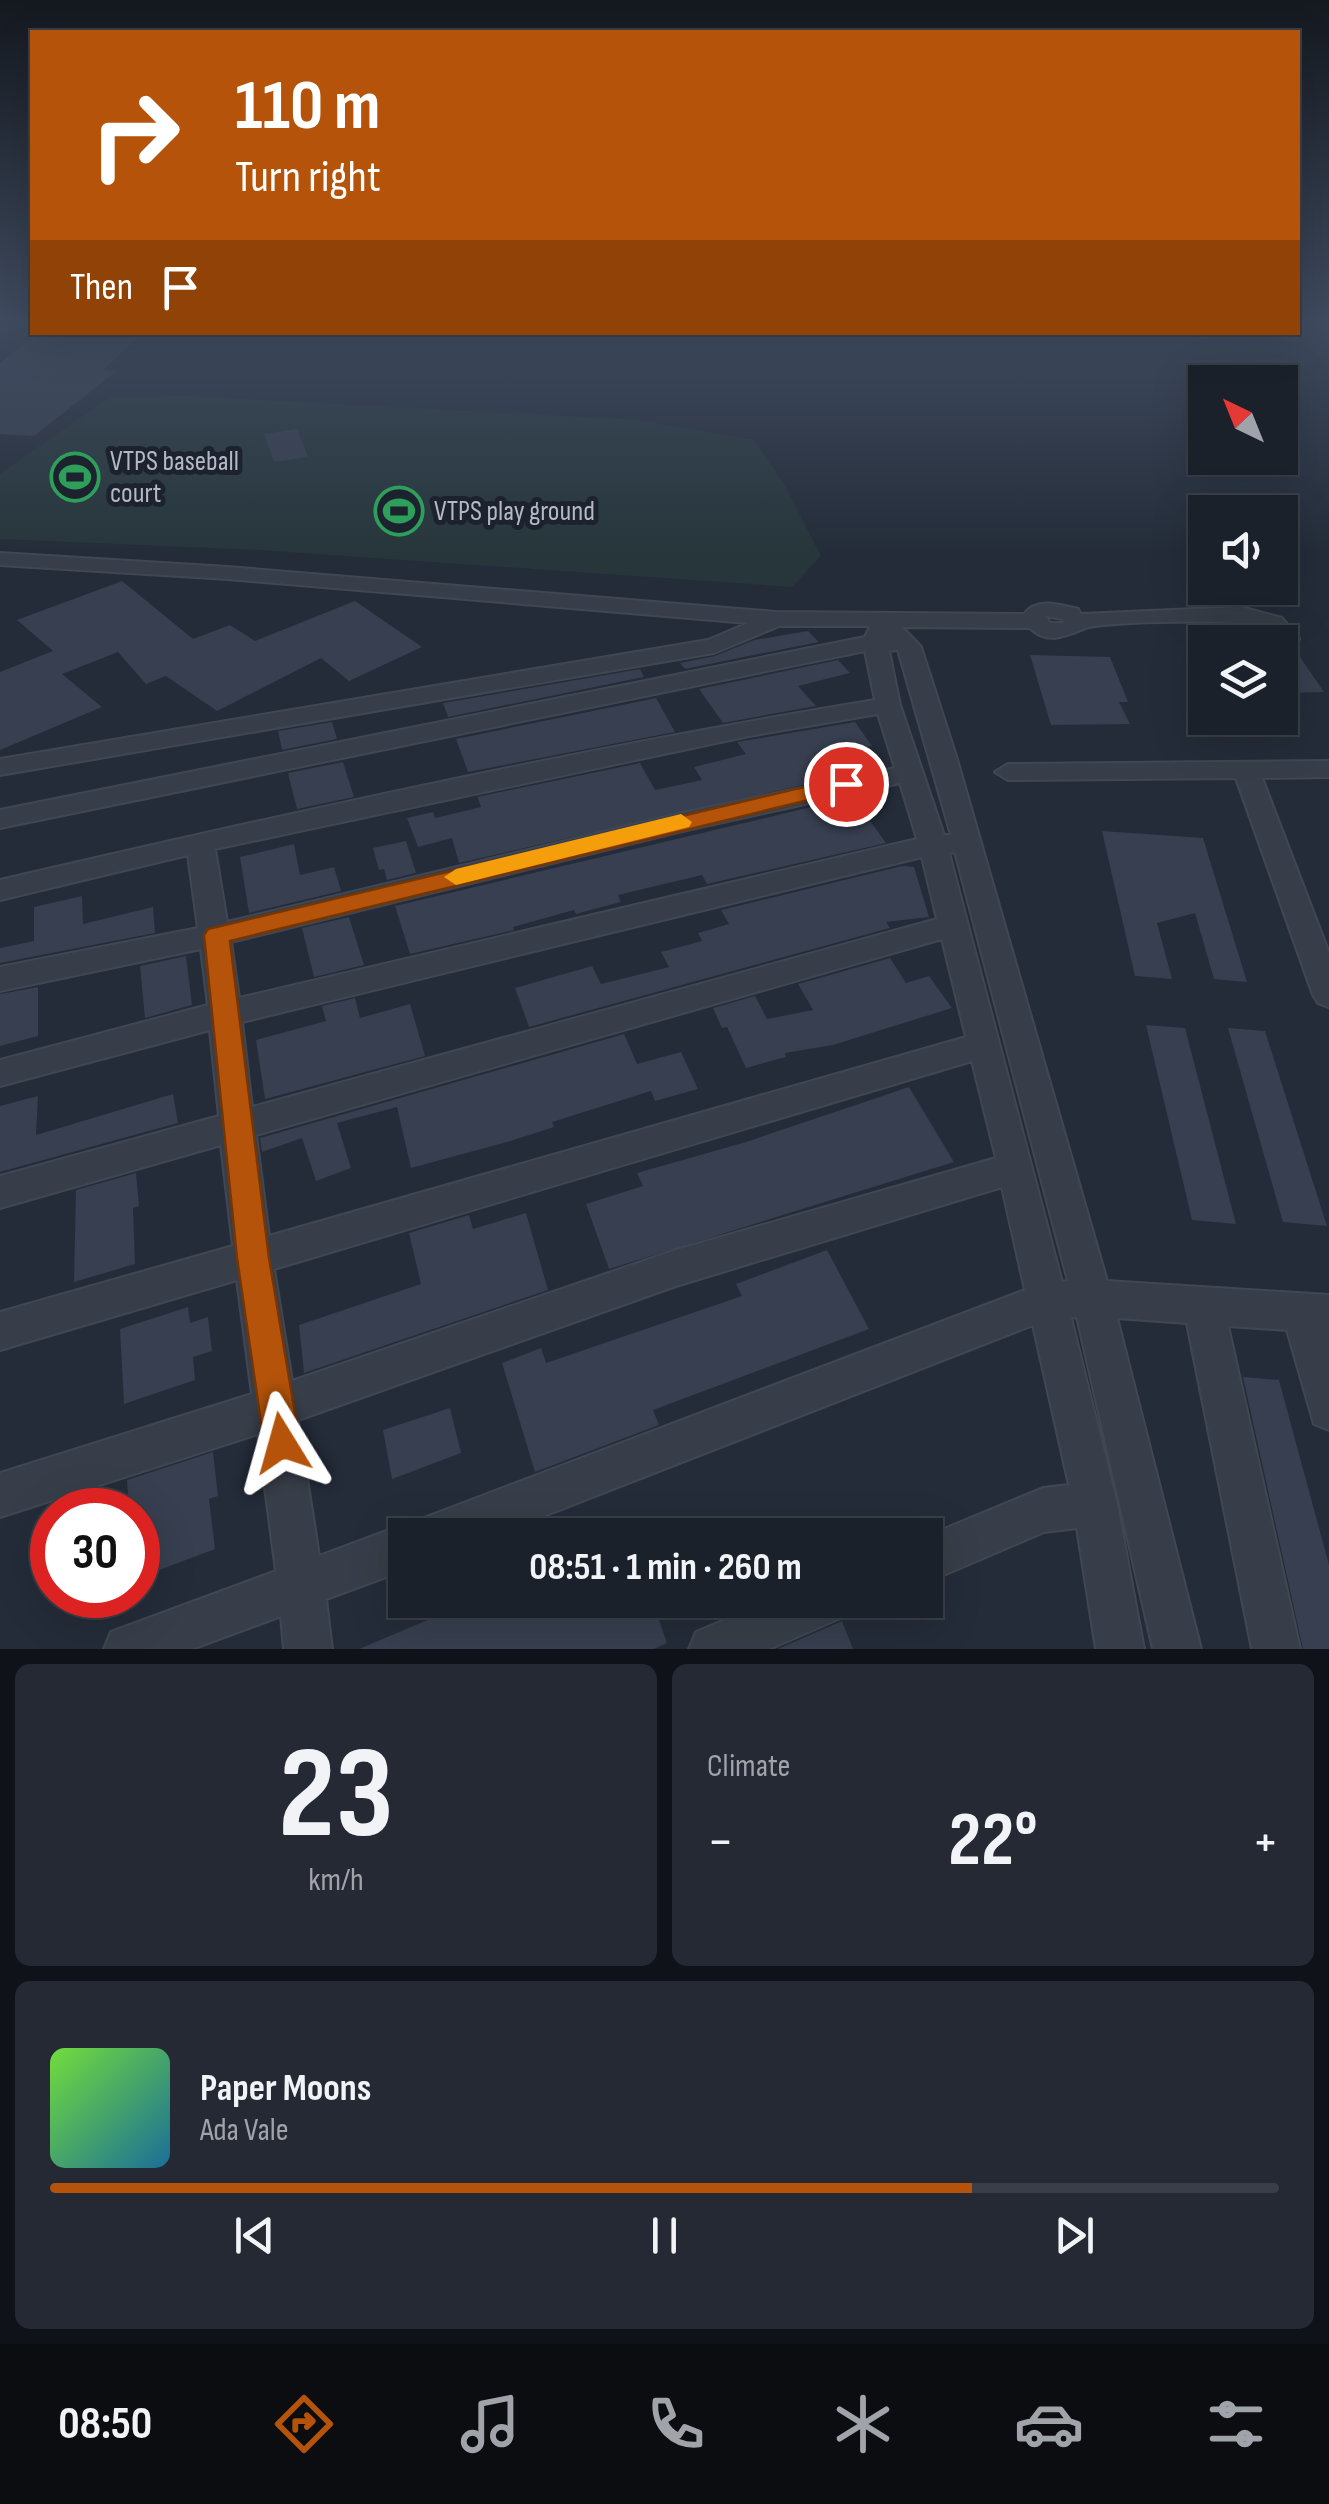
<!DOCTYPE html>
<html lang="en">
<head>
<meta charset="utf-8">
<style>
	:root { --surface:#1b212b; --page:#242933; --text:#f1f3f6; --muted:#a0a3a9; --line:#393e47; --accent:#b45309 }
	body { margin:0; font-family:"Sofia Sans Condensed",sans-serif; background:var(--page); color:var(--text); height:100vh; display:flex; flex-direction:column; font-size:38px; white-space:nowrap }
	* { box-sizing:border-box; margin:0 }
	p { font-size:32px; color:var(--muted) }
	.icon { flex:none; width:55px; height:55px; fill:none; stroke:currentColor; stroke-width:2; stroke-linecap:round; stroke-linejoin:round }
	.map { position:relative; height:1649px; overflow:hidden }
	.panel { display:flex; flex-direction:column; gap:15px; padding:15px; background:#0f1218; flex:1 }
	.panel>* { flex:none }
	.top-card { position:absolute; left:30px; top:30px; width:1270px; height:305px; border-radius:0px; box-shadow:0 10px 40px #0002,0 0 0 2px var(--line); background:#b45309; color:#fff; overflow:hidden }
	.needle { width:65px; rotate:317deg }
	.fabs { position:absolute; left:1188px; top:365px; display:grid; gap:20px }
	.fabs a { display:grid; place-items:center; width:110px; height:110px; border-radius:0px; background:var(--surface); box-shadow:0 10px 40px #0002,0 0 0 2px var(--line); font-size:50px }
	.speed { position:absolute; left:30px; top:1488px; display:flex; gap:20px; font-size:50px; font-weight:700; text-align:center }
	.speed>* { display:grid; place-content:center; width:130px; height:130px; border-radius:50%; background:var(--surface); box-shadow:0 10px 40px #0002,0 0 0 2px var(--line); line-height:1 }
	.speed .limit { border:15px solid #d22; background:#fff; color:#111 }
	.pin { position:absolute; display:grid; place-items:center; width:85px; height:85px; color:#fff; margin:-42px; border:5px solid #fff; border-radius:50%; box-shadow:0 2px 10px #0007 }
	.me { position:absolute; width:110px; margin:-55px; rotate:352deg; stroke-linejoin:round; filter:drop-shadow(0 0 8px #0008) }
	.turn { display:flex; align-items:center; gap:35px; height:210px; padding:0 40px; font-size:45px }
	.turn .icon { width:130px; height:130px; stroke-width:2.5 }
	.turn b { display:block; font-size:70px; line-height:85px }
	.then { display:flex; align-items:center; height:95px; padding:0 40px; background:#0003; gap:20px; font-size:38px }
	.big { font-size:75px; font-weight:700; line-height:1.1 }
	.panel .card { flex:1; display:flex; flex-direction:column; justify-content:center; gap:15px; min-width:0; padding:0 35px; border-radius:15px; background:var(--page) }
	.panel .dial { align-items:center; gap:0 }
	.dial b { font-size:130px; line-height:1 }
	.song { display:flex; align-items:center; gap:30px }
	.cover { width:120px; height:120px; border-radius:15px; background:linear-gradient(135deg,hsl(100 70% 55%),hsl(200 70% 35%)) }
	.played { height:10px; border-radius:5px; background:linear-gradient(90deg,var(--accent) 75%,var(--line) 75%) }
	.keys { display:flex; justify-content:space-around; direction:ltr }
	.heat { display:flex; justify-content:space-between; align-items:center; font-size:55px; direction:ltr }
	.panel .tiles { flex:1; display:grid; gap:15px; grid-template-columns:1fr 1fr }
	.card:last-child { grid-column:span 2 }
	.trip { position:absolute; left:388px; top:1518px; width:555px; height:100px; border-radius:0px; background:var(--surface); box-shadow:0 10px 40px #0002,0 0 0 2px var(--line); font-weight:700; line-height:100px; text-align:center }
	.menu { display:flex; height:160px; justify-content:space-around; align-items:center; background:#0b0d11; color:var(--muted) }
	.menu .icon { width:70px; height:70px }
	.menu .active { color:var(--accent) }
	.menu b { font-size:45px; color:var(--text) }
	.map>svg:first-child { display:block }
	.green { fill:#26363a }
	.building { fill:#373f50 }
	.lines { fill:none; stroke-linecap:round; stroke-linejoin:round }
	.minor-casing { stroke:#414752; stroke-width:4 }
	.minor { fill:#383e49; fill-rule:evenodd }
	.rail { stroke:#5a6170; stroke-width:5; stroke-dasharray:6 6; stroke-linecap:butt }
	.route { fill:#b45309; stroke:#753606; stroke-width:2.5 }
	.slow { fill:#f59e0b }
	.labels { text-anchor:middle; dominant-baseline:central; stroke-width:10; stroke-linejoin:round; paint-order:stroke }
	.far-poi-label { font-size:28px; fill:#b3b9c5; stroke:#1d232e; text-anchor:start }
</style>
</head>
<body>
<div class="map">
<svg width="1329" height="1649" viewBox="0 0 1329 1649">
	<rect width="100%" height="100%" fill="#242c39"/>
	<path class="green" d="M191 396 638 420 754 440 784 484 821 556 792 587 258 550 0 539V474L110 397Z"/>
	<g class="building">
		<path d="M39 332H144L103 370 117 371 34 436 0 434V363Z"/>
		<path d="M297 429 308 457 274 462 264 434Z"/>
		<path d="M122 581 193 639 230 625 255 641 355 601 422 647 349 681 321 658 217 711 166 676 146 684 118 652 62 674 102 707 0 750V672L53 651 17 620Z"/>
		<path d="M808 631 819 642 685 669 680 663 715 656 754 640Z"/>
		<path d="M1030 655 1110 657 1128 702H1119L1130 724 1051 725Z"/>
		<path d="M1280 657H1300L1324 692 1286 693 1280 683Z"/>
		<path d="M838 660 850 673 798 686 816 706 723 723 699 689Z"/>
		<path d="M640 669 644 677 448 717 443 703Z"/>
		<path d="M656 698 675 732 468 772 456 739Z"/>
		<path d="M332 722 337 739 282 750 278 731Z"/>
		<path d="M855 722 872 746 863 748 877 768 459 863 452 838 418 847 407 818 433 812 435 818 481 807 477 797 640 763 655 790 702 780 694 767 746 754 737 742Z"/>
		<path d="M343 762 354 797 297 809 288 773Z"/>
		<path d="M853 797 886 843 707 884 702 875 618 895 621 902 576 914 574 910 513 927 514 930 410 954 395 906Z"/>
		<path d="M1102 831 1203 838 1247 982 1214 979 1195 913 1157 923 1172 979 1135 976Z"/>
		<path d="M406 841 416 873 387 880 384 869 379 870 373 848Z"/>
		<path d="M294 844 300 875 334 867 341 891 249 913 240 857Z"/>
		<path d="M902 866 914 867 929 917 886 922 890 928 529 1027 515 988 592 966 601 984 669 967 661 952 702 941 698 933 729 924 721 910Z"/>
		<path d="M82 896 83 924 153 907 155 933 0 963V948L34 941V907Z"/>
		<path d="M349 917 364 965 314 977 302 928Z"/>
		<path d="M186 956 192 1005 145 1018 140 966Z"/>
		<path d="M890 958 906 983 929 976 952 1008 833 1045 785 1053 786 1057 746 1068 727 1027 722 1028 713 1008 755 996 767 1019 813 1010 798 984Z"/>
		<path d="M38 987V1036L0 1046V994Z"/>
		<path d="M355 998 360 1018 410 1004 425 1056 265 1099 256 1040 326 1021 322 1006Z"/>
		<path d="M1146 1025 1185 1028 1236 1224 1192 1220Z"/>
		<path d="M1228 1028 1265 1031 1327 1226 1283 1222Z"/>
		<path d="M624 1034 637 1064 681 1052 698 1089 655 1101 651 1091 552 1122 554 1127 507 1142 411 1168 397 1107 337 1123 351 1168 316 1181 302 1138 262 1152 260 1138Z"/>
		<path d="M909 1087 954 1162 609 1269 586 1204 643 1186 637 1173 746 1142Z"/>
		<path d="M173 1094 178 1123 0 1172V1106L38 1096 36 1135Z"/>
		<path d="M136 1173 139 1206 133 1208 135 1264 74 1282 76 1190Z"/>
		<path d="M526 1213 548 1290 304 1373 299 1325 421 1284 409 1233 469 1215 473 1229Z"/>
		<path d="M827 1250 869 1329 653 1410 659 1425 535 1472 502 1363 541 1348 546 1363 742 1296 736 1284Z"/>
		<path d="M188 1307 190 1323 208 1317 212 1351 193 1357 195 1380 124 1404 120 1329Z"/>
		<path d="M1243 1377 1279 1380 1329 1565V1649H1303Z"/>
		<path d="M450 1408 461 1453 392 1479 383 1430Z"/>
		<path d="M213 1452 218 1496 209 1499 215 1549 138 1578V1510H129L127 1480Z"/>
		<path d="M475 1600H652L667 1643 654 1649H359Z"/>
		<path d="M842 1621 853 1649H778Z"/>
	</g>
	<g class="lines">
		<g class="minor-casing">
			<g id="minor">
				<path d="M0 553 228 567 776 612 1024 614C1038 597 1059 605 1078 609L1081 614 1241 607 1282 618 1299 639 1296 644H1280C1276 640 1270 631 1265 627 1249 619 1104 621 1086 628 1068 635 1048 646 1030 628L902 627 921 647 956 756 1107 1281 1329 1295V1430L1314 1424 1287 1330 1228 1326 1300 1649H1252L1187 1323 1117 1318 1201 1649H1153L1077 1317 1071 1318 1117 1504 1144 1649H1096L1077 1528 1044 1532 925 1583V1537L1043 1488 1069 1485 1033 1325 495 1535H405V1570L326 1599 332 1649H284L281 1616 192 1649H104L111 1632 276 1571 258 1434 0 1517V1473L252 1394 237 1280 0 1350V1312L233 1246 221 1145 0 1208V1176L219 1116 210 1030 0 1086V1060L208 1005 201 949 0 991V967L198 928 188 855 0 900V880C290 813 581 748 875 700L865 651 0 828V810L865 637 870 626H779L714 653 0 775V759L708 640 748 623 228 579 0 565ZM1045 616 1062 619 1064 623H1050ZM898 650 951 835H944L900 705 889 651ZM878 714 895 768 678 814 227 922 215 849 749 736ZM900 783 917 839 239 998 231 942 678 832ZM955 852 1068 1281 1062 1282 949 853ZM922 857 937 919 252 1107 242 1022ZM942 939 966 1037 269 1236 256 1135ZM972 1061 996 1158 676 1250 292 1381 274 1269ZM1002 1187 1025 1290 437 1513 421 1519 417 1529 405 1524 319 1556 298 1420 676 1286Z"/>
				<path d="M1329 761V777L1262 778 1329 953V1007L1318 1003 1313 995 1236 778 1008 780 995 772 1008 764Z"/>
				<path d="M773 1600H852L845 1616 769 1649H689L696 1632Z"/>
			</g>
		</g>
		<use href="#minor" class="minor"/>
		<path class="rail" d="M488 336 491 332"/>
	</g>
	<linearGradient id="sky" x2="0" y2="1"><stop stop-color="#14181f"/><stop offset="0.58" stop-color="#3f4b5f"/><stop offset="1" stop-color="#3f4b5f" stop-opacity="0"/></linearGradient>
	<rect width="1329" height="554" fill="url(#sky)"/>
	<path class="route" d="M846 777 854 779 857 784 854 789 230 941 269 1258 300 1443 294 1455 282 1461 270 1455 264 1443 237 1258 204 935 208 929Z"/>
	<path class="slow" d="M681 814 692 822 689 827 456 885 444 877 456 869Z"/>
	<defs>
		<g id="stadium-ring" transform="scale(2.5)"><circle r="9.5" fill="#1d232e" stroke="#2e9e5b" stroke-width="1.5"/><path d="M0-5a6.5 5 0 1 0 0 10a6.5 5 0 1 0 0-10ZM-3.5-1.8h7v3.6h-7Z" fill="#2e9e5b"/></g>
	</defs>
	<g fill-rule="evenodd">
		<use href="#stadium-ring" x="75" y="477"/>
		<use href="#stadium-ring" x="399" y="511"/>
	</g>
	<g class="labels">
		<g class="far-poi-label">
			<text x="110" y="461">VTPS baseball<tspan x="110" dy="32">court</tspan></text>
			<text x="434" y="511">VTPS play ground</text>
		</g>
	</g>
</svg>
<div class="fabs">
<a><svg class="needle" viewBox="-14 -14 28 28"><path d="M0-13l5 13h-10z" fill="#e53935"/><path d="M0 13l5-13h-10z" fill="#a0a3a9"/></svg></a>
<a><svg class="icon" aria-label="sound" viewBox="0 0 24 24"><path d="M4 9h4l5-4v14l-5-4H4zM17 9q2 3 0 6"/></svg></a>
<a><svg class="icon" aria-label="layers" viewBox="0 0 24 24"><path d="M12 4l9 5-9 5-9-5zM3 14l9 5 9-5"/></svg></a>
</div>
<div class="speed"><div class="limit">30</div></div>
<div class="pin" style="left:846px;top:784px;background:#d93025"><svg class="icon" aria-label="arrive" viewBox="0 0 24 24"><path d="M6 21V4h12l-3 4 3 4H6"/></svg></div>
<svg class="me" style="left:282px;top:1443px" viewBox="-20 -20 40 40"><path d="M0-17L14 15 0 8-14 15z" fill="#b45309" stroke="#fff" stroke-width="4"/></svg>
<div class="trip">08:51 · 1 min · 260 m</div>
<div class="top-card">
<div class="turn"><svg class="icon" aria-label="right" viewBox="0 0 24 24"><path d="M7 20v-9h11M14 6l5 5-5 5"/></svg><div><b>110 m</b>Turn right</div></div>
<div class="then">Then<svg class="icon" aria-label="arrive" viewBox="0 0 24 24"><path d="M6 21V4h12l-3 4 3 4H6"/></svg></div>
</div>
</div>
<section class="panel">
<div class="tiles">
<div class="card dial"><b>23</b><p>km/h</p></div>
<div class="card"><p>Climate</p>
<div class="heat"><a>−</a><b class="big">22°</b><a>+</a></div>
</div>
<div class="card">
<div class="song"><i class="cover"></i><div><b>Paper Moons</b><p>Ada Vale</p></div></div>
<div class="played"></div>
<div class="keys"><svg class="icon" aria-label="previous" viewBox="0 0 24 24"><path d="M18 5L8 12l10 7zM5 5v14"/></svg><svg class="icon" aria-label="pause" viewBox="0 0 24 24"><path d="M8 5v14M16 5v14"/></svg><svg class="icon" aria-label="next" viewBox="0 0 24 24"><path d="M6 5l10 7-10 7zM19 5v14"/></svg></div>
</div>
</div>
</section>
<nav class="menu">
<b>08:50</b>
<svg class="icon active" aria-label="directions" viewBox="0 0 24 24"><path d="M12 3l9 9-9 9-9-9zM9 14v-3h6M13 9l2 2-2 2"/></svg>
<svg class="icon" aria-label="music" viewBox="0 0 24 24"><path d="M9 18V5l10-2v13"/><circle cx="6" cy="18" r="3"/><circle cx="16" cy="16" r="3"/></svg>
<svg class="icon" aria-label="phone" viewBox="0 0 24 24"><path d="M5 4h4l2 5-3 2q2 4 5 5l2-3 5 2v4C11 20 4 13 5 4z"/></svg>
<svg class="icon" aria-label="climate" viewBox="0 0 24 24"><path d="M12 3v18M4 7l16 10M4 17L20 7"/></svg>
<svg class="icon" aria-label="car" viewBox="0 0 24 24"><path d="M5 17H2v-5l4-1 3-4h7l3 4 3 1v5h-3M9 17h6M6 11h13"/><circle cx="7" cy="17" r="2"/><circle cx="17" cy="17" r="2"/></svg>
<svg class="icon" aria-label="filters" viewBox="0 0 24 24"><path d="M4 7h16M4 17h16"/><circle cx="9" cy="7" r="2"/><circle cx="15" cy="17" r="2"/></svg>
</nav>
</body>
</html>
